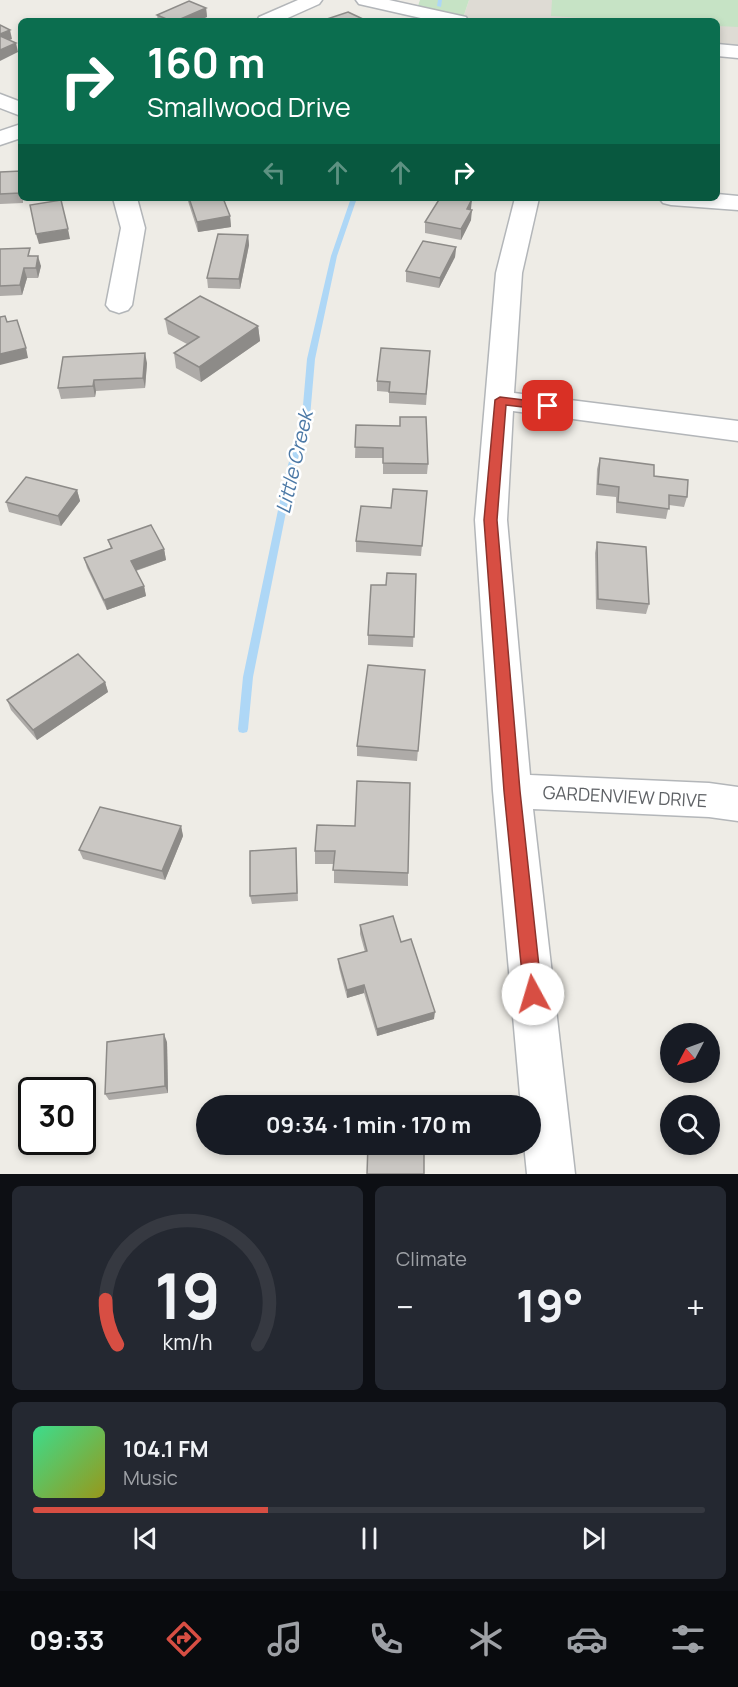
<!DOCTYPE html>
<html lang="en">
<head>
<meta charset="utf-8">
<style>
	:root { --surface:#171b24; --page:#242831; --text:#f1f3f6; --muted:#9ea1a6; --line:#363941; --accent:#d74e43 }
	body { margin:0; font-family:Manrope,sans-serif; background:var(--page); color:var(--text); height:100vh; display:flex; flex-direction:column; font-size:22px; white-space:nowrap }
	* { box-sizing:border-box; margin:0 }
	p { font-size:20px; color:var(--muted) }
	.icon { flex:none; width:33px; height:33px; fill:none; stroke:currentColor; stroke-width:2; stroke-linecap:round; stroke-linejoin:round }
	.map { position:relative; height:1174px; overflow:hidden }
	.details { display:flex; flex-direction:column; gap:12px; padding:12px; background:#0d0f14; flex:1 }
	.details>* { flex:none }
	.banner { position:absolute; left:18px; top:18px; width:702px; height:183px; border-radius:9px; box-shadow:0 3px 9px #0003; background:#0b6e4f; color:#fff; overflow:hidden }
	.needle { width:39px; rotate:229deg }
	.tools { position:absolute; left:660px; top:1023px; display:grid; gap:12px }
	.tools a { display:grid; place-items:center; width:60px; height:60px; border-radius:50%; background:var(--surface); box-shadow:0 3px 9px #0003; font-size:30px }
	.speed { position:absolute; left:18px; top:1077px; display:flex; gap:12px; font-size:30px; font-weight:700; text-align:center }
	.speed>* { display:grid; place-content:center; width:78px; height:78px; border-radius:50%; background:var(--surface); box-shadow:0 3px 9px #0003; line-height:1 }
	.speed .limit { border:3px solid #111; border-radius:9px; background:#fff; color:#111 }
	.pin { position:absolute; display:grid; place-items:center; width:51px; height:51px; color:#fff; margin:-26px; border-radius:12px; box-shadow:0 3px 9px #0006 }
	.me { position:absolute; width:66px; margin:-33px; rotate:354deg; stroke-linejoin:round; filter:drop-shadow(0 0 4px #0008) }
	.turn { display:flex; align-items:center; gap:21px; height:126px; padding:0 30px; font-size:27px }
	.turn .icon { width:78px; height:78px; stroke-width:2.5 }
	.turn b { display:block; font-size:42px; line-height:51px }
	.lanes { display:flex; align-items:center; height:57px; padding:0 30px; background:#0003; justify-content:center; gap:30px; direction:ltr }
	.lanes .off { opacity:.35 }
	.big { font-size:45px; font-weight:700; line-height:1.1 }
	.details .widget { flex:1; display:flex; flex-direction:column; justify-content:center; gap:9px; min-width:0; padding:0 21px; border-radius:9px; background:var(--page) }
	.details .dial { align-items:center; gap:0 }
	.dial svg { height:156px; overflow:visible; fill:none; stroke:var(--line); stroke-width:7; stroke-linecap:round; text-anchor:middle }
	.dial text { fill:var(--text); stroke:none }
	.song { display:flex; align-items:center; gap:18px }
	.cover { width:72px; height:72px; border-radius:9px; background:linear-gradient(135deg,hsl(150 70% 55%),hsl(60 70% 35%)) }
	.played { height:6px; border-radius:3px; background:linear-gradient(90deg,var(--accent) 35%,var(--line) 35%) }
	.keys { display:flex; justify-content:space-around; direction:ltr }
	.heat { display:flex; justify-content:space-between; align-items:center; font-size:33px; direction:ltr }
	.details .tiles { flex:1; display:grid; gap:12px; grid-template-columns:1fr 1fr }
	.widget:last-child { grid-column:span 2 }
	.trip { position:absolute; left:196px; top:1095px; width:345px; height:60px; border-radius:30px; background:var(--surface); box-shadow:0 3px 9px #0003; font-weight:700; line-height:60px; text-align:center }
	.dock { display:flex; height:96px; justify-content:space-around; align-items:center; background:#090b0e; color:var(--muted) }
	.dock .icon { width:42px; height:42px }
	.dock .on { color:var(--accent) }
	.dock b { font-size:27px; color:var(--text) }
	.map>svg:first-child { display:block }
	.education { fill:#dedbd4 }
	.green { fill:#c6e3c5 }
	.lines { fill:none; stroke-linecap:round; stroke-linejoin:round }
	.stream { fill:#aed7f6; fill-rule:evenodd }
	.street-casing { stroke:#b3b6b9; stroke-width:3 }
	.secondary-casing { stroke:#b2b5b9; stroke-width:3 }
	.street { fill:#fff; fill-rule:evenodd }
	.secondary { fill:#fff; fill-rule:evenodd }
	.wall { fill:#aeaba8 }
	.shaded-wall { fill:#8d8b88 }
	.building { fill:#cac7c3; stroke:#8d8b88; stroke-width:1.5 }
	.route { fill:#d74e43; stroke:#8c332c; stroke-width:1.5 }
	.labels { text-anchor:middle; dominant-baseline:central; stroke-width:5; stroke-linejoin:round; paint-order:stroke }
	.street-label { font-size:18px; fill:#5e6165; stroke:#fff }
	.water-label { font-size:20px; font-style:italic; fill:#4c79a6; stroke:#fff }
</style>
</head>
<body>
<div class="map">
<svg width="738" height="1174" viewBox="0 0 738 1174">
	<rect width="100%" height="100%" fill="#eeece6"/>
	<path class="education" d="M469 0H738V52L717 50V21H462Z"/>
	<g class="green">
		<path d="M420 0H469L462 21 416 12Z"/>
		<path d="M552 0H738V27L717 26V21H630L551 16Z"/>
	</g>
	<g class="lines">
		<g class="stream">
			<path d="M438 0H442L441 7 437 6Z"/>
			<path d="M351 198H357L337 256 315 359 310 417 294 472 253 677 248 729 247 732 243 733 239 732 238 729 243 677 286 472 302 417 307 359 331 256Z"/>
		</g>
		<g class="street-casing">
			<g id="street">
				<path d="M298 0H322L319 4 281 21H257L259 17Z"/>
				<path d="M0 94 21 102V116L0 108Z"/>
				<path d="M21 124V138L0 145V131Z"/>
				<path d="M717 194 738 196V210L671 205 663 203 659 198H717Z"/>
				<path d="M113 198H137L145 228 132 305 128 310 119 313 110 310 106 305 121 228Z"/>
				<path d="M515 198H539L522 273 514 393 738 421V441L513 411 507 520 530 775 709 783 738 787V821L709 817 533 809 575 1174H527L524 1144H531V1106H521L493 791 475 520 496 273Z"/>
			</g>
		</g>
		<g class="secondary-casing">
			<g id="secondary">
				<path d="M356 0H389L466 17 468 21H434L359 4Z"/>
				<path d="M717 44 738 46V58L717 56Z"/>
			</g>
		</g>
		<use href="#street" class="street"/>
		<use href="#secondary" class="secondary"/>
	</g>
	<g class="wall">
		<path d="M206 8 207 17 197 21H158L157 15Z"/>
		<path d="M21 171V198H23V203L0 204V172Z"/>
		<path d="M187 198H223L230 216 231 227 198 232Z"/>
		<path d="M471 210V220L461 240 425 233V222Z"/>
		<path d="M248 235 249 245 240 289 208 288 207 278Z"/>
		<path d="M456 247 455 257 439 288 406 282V271Z"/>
		<path d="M0 249 32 256 41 266 38 278H27L22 295 0 296Z"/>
		<path d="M165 319 258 326 260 341 201 382 176 368 174 353 187 344 168 334Z"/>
		<path d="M430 351 426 405 389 403V392L377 391V381Z"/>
		<path d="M147 363 145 388 96 391 95 397 61 399 58 388Z"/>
		<path d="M356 425 428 464 427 474H383V458H355Z"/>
		<path d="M600 458 654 476 687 497 684 507 669 505 666 519 616 513V497L596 495 597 469Z"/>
		<path d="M77 490 80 501 61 526 9 512 6 502Z"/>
		<path d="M426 502 421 556 356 552V541L391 508Z"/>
		<path d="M108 540 164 549 166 560 136 571 144 586 146 596 107 610 87 568 84 558 111 549Z"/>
		<path d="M597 542 649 604 646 614 596 609 595 553Z"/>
		<path d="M416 574 413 647 368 645V635L386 585Z"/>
		<path d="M425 670 417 761 357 756V746Z"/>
		<path d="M105 682 108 692 37 740 11 710 7 700Z"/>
		<path d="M317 825 408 873V886L334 883V864H315V851Z"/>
		<path d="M181 826 183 836 165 880 83 859 79 850Z"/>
		<path d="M296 848 298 901 252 904 250 896Z"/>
		<path d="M360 925 401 942 434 1019 377 1036 364 993 347 998 339 968 338 959 365 952 360 934Z"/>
		<path d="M167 1042 168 1093 109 1100 105 1094Z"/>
	</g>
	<g class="shaded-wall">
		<path d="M206 8 207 17 197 21H176Z"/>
		<path d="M10 30 12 39 0 44V34Z"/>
		<path d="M16 43 18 52 0 61V50Z"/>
		<path d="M472 199 471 209H467Z"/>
		<path d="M472 210 471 220 461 240V229Z"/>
		<path d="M230 216 231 227 198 232 197 222Z"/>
		<path d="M68 229 70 239 39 244 36 234Z"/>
		<path d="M248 235 249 245 240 289 239 279Z"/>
		<path d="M456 247 455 257 439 288 440 278Z"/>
		<path d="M38 256 41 266 38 278 36 268Z"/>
		<path d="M24 268 27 278 22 295 20 285Z"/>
		<path d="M258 326 260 341 201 382 199 367Z"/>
		<path d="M26 348 28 358 0 365V354Z"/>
		<path d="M145 353 147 363 145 388 143 378Z"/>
		<path d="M94 380 96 391 95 397 93 386Z"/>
		<path d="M77 490 80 501 61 526 58 516Z"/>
		<path d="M164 549 166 560 134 571 131 561Z"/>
		<path d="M144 586 146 596 107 610 104 600Z"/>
		<path d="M105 682 108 692 37 740 33 730Z"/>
		<path d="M181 826 183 836 165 880 162 871Z"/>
		<path d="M364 985V993L347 998V990Z"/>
		<path d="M435 1012 434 1019 377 1036V1029Z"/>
		<path d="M164 1034 167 1042 168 1093 165 1086Z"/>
	</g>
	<g class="building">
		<path d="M189 1 206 8 176 21H171L157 15Z"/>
		<path d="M348 12 365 20 321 21Z"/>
		<path d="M0 25 10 30 0 34Z"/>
		<path d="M0 36 16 43 0 50Z"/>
		<path d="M21 171 20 193 0 194V172Z"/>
		<path d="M189 198H223L230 216 197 222Z"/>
		<path d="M440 198H467L472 199 467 209 472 210 461 229 425 222Z"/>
		<path d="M61 200 68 229 36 234 30 205Z"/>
		<path d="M218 234 248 235 239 279 207 278Z"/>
		<path d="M423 241 456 247 440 278 406 271Z"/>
		<path d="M30 248 28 256H38L36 268H24L20 285 0 286V249Z"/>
		<path d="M200 296 258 326 199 367 174 353 199 337 165 319Z"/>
		<path d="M5 316 7 322 17 320 26 348 0 354V317Z"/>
		<path d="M381 348 430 351 426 394 389 392 390 382 377 381Z"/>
		<path d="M145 353 143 378 94 380 93 386 58 388 63 357Z"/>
		<path d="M400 417H426L428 464 383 463V448L355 447 356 425 400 426Z"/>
		<path d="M600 458 654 465V476L688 480 687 497 669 495V509L618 502 619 487 598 484Z"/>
		<path d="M26 477 77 490 58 516 6 502Z"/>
		<path d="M393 489 427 491 422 546 356 541 361 506 391 508Z"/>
		<path d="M151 525 164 549 131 561 144 586 104 600 84 558 112 548 108 540Z"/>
		<path d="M597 542 646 547 649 604 598 599Z"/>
		<path d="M387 573 416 574 414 637 368 635 371 585H386Z"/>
		<path d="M78 654 105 682 33 730 7 700Z"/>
		<path d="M368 665 425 670 418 751 357 746Z"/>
		<path d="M357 781 410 783 408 873 333 870 335 851H315L317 825 355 826Z"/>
		<path d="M100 807 181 826 162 871 79 850Z"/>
		<path d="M296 848 297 893 250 896V851Z"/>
		<path d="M393 916 401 942 411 939 435 1012 377 1029 364 985 347 990 338 959 367 951 360 925Z"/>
		<path d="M164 1034 165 1086 105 1094 107 1042Z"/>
		<path d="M368 1144H424V1174H367Z"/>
	</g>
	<path class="route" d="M500 397 548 403 554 406 548 410 506 405 497 520 520 791 542 994 539 1000 533 1003 526 1000 524 994 504 791 484 520 495 400Z"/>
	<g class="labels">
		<g class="street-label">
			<text transform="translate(625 796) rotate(3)">GARDENVIEW DRIVE</text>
		</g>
		<g class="water-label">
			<text transform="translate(294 462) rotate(-77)">Little Creek</text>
		</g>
	</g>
</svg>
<div class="tools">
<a><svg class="needle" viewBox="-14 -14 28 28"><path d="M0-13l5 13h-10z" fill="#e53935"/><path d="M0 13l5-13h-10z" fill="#9ea1a6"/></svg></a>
<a><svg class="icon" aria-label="search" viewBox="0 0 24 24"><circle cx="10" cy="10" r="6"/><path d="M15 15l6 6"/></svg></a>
</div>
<div class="speed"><div class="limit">30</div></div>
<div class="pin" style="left:548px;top:406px;background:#d93025"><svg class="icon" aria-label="arrive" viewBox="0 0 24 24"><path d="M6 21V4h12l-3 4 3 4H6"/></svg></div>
<svg class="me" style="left:533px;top:994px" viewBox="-20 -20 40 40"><circle r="19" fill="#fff"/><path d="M0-13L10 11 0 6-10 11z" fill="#d74e43"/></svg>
<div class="trip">09:34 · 1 min · 170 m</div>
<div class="banner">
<div class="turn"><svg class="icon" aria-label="right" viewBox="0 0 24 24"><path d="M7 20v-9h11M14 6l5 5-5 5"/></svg><div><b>160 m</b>Smallwood Drive</div></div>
<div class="lanes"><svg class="icon off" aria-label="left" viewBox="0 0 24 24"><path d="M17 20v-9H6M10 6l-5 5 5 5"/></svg><svg class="icon off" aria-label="ahead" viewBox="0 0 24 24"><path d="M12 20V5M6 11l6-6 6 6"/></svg><svg class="icon off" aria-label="ahead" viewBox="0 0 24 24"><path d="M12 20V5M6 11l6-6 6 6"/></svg><svg class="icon" aria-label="right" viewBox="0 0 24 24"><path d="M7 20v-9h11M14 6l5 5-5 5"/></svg></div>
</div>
</div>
<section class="details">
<div class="tiles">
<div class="widget dial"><svg viewBox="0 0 100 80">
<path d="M14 69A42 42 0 1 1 86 69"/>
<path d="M14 69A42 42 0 0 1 8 46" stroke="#d74e43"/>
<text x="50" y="56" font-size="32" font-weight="700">19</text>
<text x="50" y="72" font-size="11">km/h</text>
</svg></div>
<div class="widget"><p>Climate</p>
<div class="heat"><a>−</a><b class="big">19°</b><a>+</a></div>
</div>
<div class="widget">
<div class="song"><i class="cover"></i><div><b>104.1 FM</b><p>Music</p></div></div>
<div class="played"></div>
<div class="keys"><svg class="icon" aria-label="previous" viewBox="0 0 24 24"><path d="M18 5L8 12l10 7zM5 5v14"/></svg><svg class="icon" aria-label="pause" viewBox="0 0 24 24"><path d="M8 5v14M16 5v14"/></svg><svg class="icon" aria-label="next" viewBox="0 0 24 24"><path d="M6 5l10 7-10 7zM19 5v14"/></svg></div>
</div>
</div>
</section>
<nav class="dock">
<b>09:33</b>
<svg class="icon on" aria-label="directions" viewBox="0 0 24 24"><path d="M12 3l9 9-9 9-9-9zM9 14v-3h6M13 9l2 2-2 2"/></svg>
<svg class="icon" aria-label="music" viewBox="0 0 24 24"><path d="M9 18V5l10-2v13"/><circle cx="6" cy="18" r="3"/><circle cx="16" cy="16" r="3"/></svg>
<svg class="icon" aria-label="phone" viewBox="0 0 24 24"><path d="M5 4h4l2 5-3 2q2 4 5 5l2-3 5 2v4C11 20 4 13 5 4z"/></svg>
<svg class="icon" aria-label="climate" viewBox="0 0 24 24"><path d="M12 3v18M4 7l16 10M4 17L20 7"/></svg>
<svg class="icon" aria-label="car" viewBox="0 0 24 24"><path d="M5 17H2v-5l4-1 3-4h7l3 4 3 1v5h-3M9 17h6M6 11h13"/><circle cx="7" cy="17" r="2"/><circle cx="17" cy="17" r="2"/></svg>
<svg class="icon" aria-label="filters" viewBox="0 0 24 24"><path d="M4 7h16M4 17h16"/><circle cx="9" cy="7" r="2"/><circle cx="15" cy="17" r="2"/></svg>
</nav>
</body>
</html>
